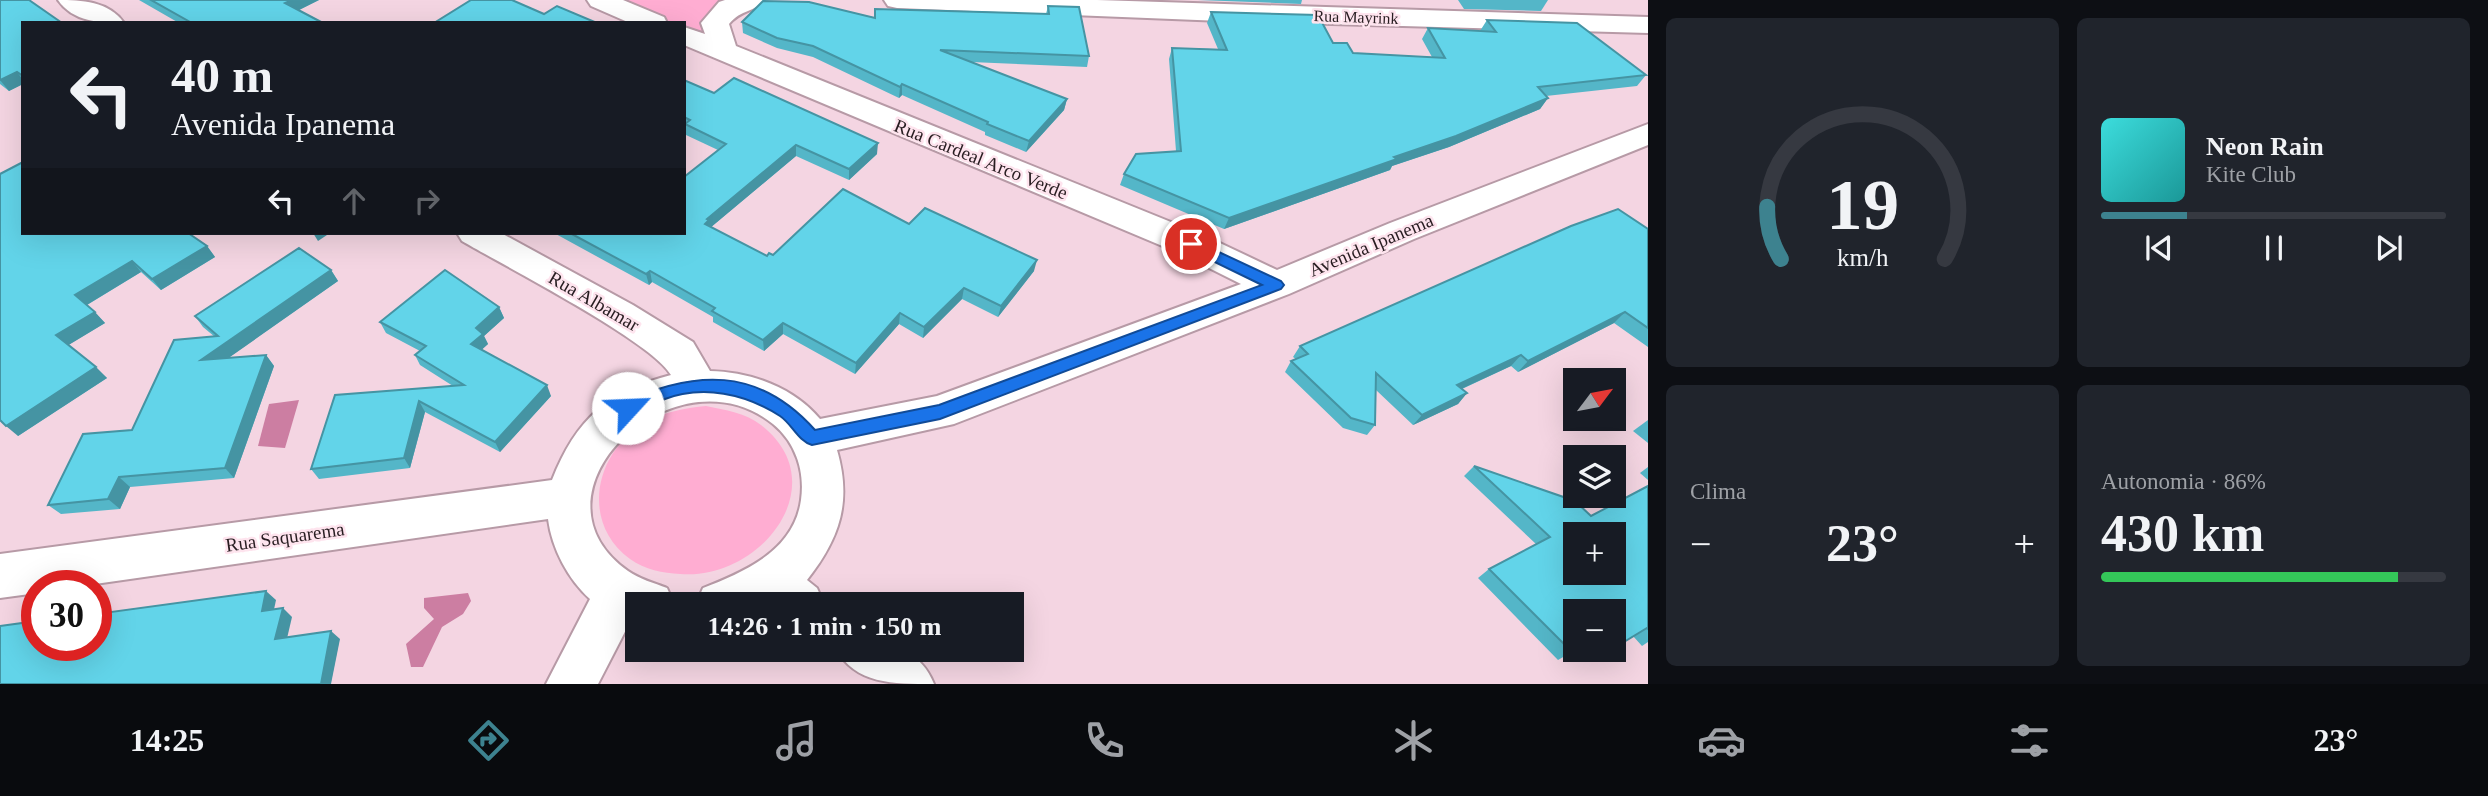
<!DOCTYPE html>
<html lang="pt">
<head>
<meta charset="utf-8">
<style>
	:root { --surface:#171b24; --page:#20242c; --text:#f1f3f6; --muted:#9ea1a6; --line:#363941; --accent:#3d828f }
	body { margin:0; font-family:Georgia,serif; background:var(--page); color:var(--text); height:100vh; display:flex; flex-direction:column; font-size:26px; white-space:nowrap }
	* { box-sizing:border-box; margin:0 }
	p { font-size:23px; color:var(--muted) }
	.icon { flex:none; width:38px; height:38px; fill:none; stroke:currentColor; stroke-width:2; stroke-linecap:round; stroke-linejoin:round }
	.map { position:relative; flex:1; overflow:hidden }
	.sheet { display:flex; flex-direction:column; gap:18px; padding:18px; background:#0d0f14; width:840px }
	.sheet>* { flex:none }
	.hud { position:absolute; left:21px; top:21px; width:665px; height:214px; border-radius:0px; box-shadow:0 7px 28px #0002; background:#171b24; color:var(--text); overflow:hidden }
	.needle { width:46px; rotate:58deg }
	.buttons { position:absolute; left:1563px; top:368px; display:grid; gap:14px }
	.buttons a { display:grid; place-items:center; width:63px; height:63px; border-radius:0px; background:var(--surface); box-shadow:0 7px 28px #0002; font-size:35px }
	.speed { position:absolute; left:21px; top:570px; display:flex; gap:14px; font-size:35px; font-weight:700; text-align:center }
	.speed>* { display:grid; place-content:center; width:91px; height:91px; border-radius:50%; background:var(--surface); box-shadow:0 7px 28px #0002; line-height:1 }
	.speed .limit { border:10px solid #d22; background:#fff; color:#111 }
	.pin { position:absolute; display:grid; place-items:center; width:60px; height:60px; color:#fff; margin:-30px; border:4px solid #fff; border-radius:50%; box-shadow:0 2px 7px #0007 }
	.me { position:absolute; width:77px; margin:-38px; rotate:65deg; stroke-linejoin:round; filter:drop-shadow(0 0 5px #0008) }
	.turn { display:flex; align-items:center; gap:24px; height:147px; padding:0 35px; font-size:32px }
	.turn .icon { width:91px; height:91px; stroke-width:2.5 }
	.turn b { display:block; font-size:49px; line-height:60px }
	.lanes { display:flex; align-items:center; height:66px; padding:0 35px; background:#0003; justify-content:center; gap:35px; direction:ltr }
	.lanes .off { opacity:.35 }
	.big { font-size:52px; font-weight:700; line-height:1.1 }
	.sheet .tile { flex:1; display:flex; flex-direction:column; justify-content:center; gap:10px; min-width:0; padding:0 24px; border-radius:10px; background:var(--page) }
	.sheet .dial { align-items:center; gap:0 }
	.dial svg { height:182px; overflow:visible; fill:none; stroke:var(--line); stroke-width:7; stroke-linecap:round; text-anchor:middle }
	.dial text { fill:var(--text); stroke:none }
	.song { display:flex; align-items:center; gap:21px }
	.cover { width:84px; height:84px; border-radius:10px; background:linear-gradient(135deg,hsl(180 70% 55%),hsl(180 70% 35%)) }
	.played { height:7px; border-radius:4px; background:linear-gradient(90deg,var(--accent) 25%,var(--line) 25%) }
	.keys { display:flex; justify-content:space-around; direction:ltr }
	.heat { display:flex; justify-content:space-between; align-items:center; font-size:38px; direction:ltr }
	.charge { height:10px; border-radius:5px; background:linear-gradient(90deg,#34c759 86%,var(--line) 0) }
	.sheet .tiles { flex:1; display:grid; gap:18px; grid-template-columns:repeat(2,1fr) }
	.trip { position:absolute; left:625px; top:592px; width:399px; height:70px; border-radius:0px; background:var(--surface); box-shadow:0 7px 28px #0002; font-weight:700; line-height:70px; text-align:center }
	.tab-bar { display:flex; height:112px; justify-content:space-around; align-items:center; background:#090b0e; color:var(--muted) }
	.tab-bar .icon { width:49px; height:49px }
	.tab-bar .current { color:var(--accent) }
	.tab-bar b { font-size:32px; color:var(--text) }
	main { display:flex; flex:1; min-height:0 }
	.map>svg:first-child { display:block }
	.green { fill:#ffadd2 }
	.water { fill:#cc7ea2 }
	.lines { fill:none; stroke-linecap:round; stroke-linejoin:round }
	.minor-casing { stroke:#b79aa6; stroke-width:4 }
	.minor { fill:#fff; fill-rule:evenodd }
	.wall { fill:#54b6c8 }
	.shaded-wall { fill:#4594a3 }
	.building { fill:#62d4e9; stroke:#4594a3; stroke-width:2; fill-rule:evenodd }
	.route { fill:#1a73e8; stroke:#114b97; stroke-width:2 }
	.labels { text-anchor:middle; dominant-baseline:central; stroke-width:5; stroke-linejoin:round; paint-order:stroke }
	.far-street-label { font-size:16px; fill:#281d21; stroke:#fee4ee }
	.street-label { font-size:19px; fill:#281d21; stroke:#fee4ee }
</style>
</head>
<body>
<main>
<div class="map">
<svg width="1648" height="684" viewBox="0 0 1648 684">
	<rect width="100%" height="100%" fill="#f4d5e2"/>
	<g class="green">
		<path d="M618 0H737L710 37 684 27V23H674Z"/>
		<path d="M706 406C725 410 746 413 761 425 837 484 760 581 680 574 663 573 645 570 630 559 578 521 596 447 650 420 668 411 686 408 706 406Z"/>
	</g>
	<g class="water">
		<path d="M299 400 285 448 258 446 269 404Z"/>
		<path d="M468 593 471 601 463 614 442 627 423 667H411L406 644 434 619 424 608V598Z"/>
	</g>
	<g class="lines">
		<g class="minor-casing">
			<g id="minor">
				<path d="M58 0C81 0 109 1 124 23 100 23 73 22 58 0Z"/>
				<path d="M587 0H623L664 17 667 23H630L591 6Z"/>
				<path d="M725 0H764C756 12 741 9 729 24L736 46 1203 235 1277 270 1390 223 1648 124V145L1414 239 1289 294 954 424 837 450C852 502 840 538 807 580L817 588 824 604H696L703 588C744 572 794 551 801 500 805 471 796 443 773 424 675 345 518 493 628 571 639 579 654 583 667 588L674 604H637V622L631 620 598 684H546L590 599C568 579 552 549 548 519L81 586H37V593L0 598V554L552 480C576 419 608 391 671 375 653 342 503 265 462 241L457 233H501L633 305 693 342 710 371C751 372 793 387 820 419L937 396 1241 284 1179 253 684 45V27L705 34 701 23 719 2Z"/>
				<path d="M884 0H1097L1648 17V33L1222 21 897 8 888 6Z"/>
				<path d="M836 649C878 649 916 639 934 684 892 684 856 684 836 649Z"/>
			</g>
		</g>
		<use href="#minor" class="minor"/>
	</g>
	<g class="wall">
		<path d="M0 0 23 23V84L9 91 0 84Z"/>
		<path d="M139 0H319L299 10 323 23H179Z"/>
		<path d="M1198 0H1302L1301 4Z"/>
		<path d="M1458 0H1548L1541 11 1464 9Z"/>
		<path d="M1048 6 1089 56 1087 67 971 62 1067 99 1064 110 1026 152 985 135V132L902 95 899 98 813 57 777 48 743 33 742 22 875 18 1046 14Z"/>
		<path d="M1211 12 1333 43 1353 53 1432 57 1422 39 1428 28 1480 31 1487 20 1646 75 1637 86 1546 96 1548 98 1540 109 1449 147 1392 166 1390 170 1224 229 1120 185 1124 174 1176 151 1169 59 1172 48 1218 49 1207 23Z"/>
		<path d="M684 80 714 93 877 154 849 180 796 156 711 227 767 256 909 224 1034 271 998 317 962 299 923 338 899 324 855 374 783 334 764 351 713 322V317L652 282 649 285 554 233H684L718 150 686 135 684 127Z"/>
		<path d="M0 174 207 246 215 257 161 290 141 272 87 305 105 323 68 345 107 378 18 436Z"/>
		<path d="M1648 229V347L1614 323 1518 372 1511 366 1462 389 1467 393 1458 404 1413 425 1376 390 1375 425 1367 435 1343 428 1285 372 1291 361 1296 359 1293 357 1300 346Z"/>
		<path d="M331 270 338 281 228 358 266 355 274 366 234 478 130 487 120 509 61 514 48 505 132 430 215 337 203 327 195 316Z"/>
		<path d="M499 307 504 318 484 336 488 344 481 350 551 396 500 452 425 412 410 468 319 479 311 469 335 395 453 386 420 365 415 355 420 351 386 333 380 322Z"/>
		<path d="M1648 420V443L1633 431Z"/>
		<path d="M1474 466 1591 516 1648 486V642L1642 646 1633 636 1614 611 1577 649 1558 660 1478 578 1489 569 1536 544 1464 476Z"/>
		<path d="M1648 467V480L1640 473Z"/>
		<path d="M1577 649H1612L1590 662Z"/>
	</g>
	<g class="shaded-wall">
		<path d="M292 0H319L291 14 285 3Z"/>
		<path d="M17 72 23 80V84L9 91 0 80Z"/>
		<path d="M902 84V95L899 98 900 87Z"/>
		<path d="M1548 98 1540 109 1449 147 1392 166 1390 170 1224 229 1229 218Z"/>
		<path d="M1067 99 1064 110 1026 152 1029 141Z"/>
		<path d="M878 143 877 154 849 180V169Z"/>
		<path d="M796 145V156L710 228 705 224 707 219Z"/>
		<path d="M313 233H330L318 241Z"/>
		<path d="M207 246 215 257 161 290 152 279Z"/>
		<path d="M1037 260 1034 271 998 317 1001 306Z"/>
		<path d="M132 261 141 272 85 306 75 295Z"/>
		<path d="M331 270 338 281 210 371 201 360Z"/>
		<path d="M650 271 652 282 649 285 646 274Z"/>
		<path d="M964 288 962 299 923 338 924 327Z"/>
		<path d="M499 307 504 318 484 336 488 344 476 355 471 344 476 328Z"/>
		<path d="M95 312 105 323 67 346 56 335Z"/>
		<path d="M1625 312 1614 323 1518 372 1528 361Z"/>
		<path d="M900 313 899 324 855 374 856 363Z"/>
		<path d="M783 323V334L764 351 763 340Z"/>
		<path d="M266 355 274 366 234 478 225 468Z"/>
		<path d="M1521 355 1511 366 1448 395 1457 385Z"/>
		<path d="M96 367 107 378 18 436 6 426Z"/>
		<path d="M547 385 551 396 500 452 495 442Z"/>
		<path d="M1467 393 1458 404 1413 425 1422 415Z"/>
		<path d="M419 401 425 412 410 468 404 458Z"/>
		<path d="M119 477 130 487 120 509 108 499Z"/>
		<path d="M266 591 276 600 272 619 262 611Z"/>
		<path d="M283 608 292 617 285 647 275 639Z"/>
		<path d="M331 631 340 639 331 684H321Z"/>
	</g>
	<g class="building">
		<path d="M0 0H29L62 23H23V76L17 72 0 80Z"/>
		<path d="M151 0H292L285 3 323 23H192Z"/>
		<path d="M471 0H512L544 14 557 6 597 23H434Z"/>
		<path d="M763 1 809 2 875 18V9L1049 14 1048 6 1079 7 1089 56 940 50 1067 99 1029 141 987 124 988 122 902 84 900 87 813 46 777 38 742 22Z"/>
		<path d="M1211 12 1318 15 1333 43H1347L1353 53 1445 58 1428 28 1496 32 1487 20 1577 23 1646 75 1538 87 1548 98 1456 136 1394 157 1397 159 1229 218 1124 174 1136 154 1181 151 1172 48 1227 50Z"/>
		<path d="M734 78 878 143 849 169 796 145 707 219 709 220 705 224 767 256 769 253 773 255 843 189 909 224 925 208 1037 260 1001 306 964 288 924 327 900 313 856 363 783 323 763 340 712 311 715 308 650 271 646 274 570 233H684V177L726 144 685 124 690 120 684 117V80L714 93Z"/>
		<path d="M23 162V233H188L207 246 152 279 132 261 75 295 95 312 56 335 96 367 6 426 0 420V174Z"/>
		<path d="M1618 209 1648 229V328L1625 312 1528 361 1521 355 1457 385 1467 393 1422 415 1376 373 1375 425 1351 418 1291 361 1308 354 1300 346 1571 226Z"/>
		<path d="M299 248 331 270 201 360 266 355 225 468 119 477 108 499 48 505 83 434 132 430 174 340 218 336 195 316Z"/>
		<path d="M445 270 499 307 476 328 483 334 471 344 547 385 495 442 419 401 404 458 311 469 335 395 464 385 415 355 426 346 380 322Z"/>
		<path d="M1474 466 1575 501 1591 516 1648 486V629L1647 628 1614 648V611H1575V649H1577L1572 652 1489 569 1550 537ZM1575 534H1614V572H1575Z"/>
		<path d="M266 591 262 611 283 608 275 639 331 631 321 684H0V626L37 621V646H96V614Z"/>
		<path d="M1599 649H1612L1604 654Z"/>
	</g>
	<path class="route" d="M1191 239 1281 281 1284 285 1281 289 940 419 812 445C798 441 792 424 780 416 746 394 703 384 662 400 650 404 640 411 628 415L622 413 619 408 622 403C694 370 758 366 815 430L939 405 1262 285 1186 248 1183 244 1186 241Z"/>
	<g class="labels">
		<g class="far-street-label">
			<text transform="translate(1356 17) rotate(2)">Rua Mayrink</text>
		</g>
		<g class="street-label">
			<text transform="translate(981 159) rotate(22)">Rua Cardeal Arco Verde</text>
			<text transform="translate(1371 245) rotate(-23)">Avenida Ipanema</text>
			<text transform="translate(594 301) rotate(30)">Rua Albamar</text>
			<text transform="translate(285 537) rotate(-8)">Rua Saquarema</text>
		</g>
	</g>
</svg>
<div class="buttons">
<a><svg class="needle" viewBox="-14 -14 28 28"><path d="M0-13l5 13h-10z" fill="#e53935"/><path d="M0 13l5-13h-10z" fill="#9ea1a6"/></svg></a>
<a><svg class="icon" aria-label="layers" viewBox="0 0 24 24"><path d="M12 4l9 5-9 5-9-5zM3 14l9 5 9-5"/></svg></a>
<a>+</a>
<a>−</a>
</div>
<div class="speed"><div class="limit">30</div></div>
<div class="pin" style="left:1191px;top:244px;background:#d93025"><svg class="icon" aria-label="arrive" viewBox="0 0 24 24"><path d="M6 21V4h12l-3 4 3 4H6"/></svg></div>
<svg class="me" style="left:628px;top:408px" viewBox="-20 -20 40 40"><circle r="19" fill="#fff"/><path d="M0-13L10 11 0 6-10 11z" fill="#1a73e8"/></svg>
<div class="trip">14:26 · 1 min · 150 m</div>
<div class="hud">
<div class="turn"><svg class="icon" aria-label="left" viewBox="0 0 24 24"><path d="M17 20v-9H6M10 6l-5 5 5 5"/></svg><div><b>40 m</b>Avenida Ipanema</div></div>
<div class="lanes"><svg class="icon" aria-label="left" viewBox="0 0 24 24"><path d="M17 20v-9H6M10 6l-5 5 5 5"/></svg><svg class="icon off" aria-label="ahead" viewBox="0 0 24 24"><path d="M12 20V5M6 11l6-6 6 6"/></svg><svg class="icon off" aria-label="right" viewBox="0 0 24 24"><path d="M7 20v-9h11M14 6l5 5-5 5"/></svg></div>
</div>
</div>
<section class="sheet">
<div class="tiles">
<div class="tile dial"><svg viewBox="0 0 100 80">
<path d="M14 69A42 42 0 1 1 86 69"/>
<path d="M14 69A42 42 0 0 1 8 46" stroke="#3d828f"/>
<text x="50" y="56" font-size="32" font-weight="700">19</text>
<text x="50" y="72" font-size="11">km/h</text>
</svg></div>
<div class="tile">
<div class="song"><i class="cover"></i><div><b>Neon Rain</b><p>Kite Club</p></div></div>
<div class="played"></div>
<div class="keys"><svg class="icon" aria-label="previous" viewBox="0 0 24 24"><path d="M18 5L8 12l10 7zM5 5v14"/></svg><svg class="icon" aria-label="pause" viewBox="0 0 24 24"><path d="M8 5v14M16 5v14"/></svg><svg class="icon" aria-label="next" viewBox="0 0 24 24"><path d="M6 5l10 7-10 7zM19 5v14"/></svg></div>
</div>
<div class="tile"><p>Clima</p>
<div class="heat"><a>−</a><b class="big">23°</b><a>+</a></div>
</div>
<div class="tile"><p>Autonomia · 86%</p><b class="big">430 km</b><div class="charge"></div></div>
</div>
</section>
</main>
<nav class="tab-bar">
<b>14:25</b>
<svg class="icon current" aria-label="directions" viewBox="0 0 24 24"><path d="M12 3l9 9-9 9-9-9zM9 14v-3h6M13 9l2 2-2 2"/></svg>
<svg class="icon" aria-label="music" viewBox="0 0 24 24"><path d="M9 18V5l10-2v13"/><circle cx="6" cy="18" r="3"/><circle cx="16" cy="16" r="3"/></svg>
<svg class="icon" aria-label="phone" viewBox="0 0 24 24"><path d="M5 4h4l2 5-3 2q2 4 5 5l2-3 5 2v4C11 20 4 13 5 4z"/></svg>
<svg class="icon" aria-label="climate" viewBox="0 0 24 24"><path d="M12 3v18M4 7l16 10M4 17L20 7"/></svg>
<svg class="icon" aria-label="car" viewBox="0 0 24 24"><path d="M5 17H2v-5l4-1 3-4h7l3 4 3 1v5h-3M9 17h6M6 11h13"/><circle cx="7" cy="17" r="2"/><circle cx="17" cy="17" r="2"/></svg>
<svg class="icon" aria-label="filters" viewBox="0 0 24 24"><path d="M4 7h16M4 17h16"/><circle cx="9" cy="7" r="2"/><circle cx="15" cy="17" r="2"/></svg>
<b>23°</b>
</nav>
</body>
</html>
